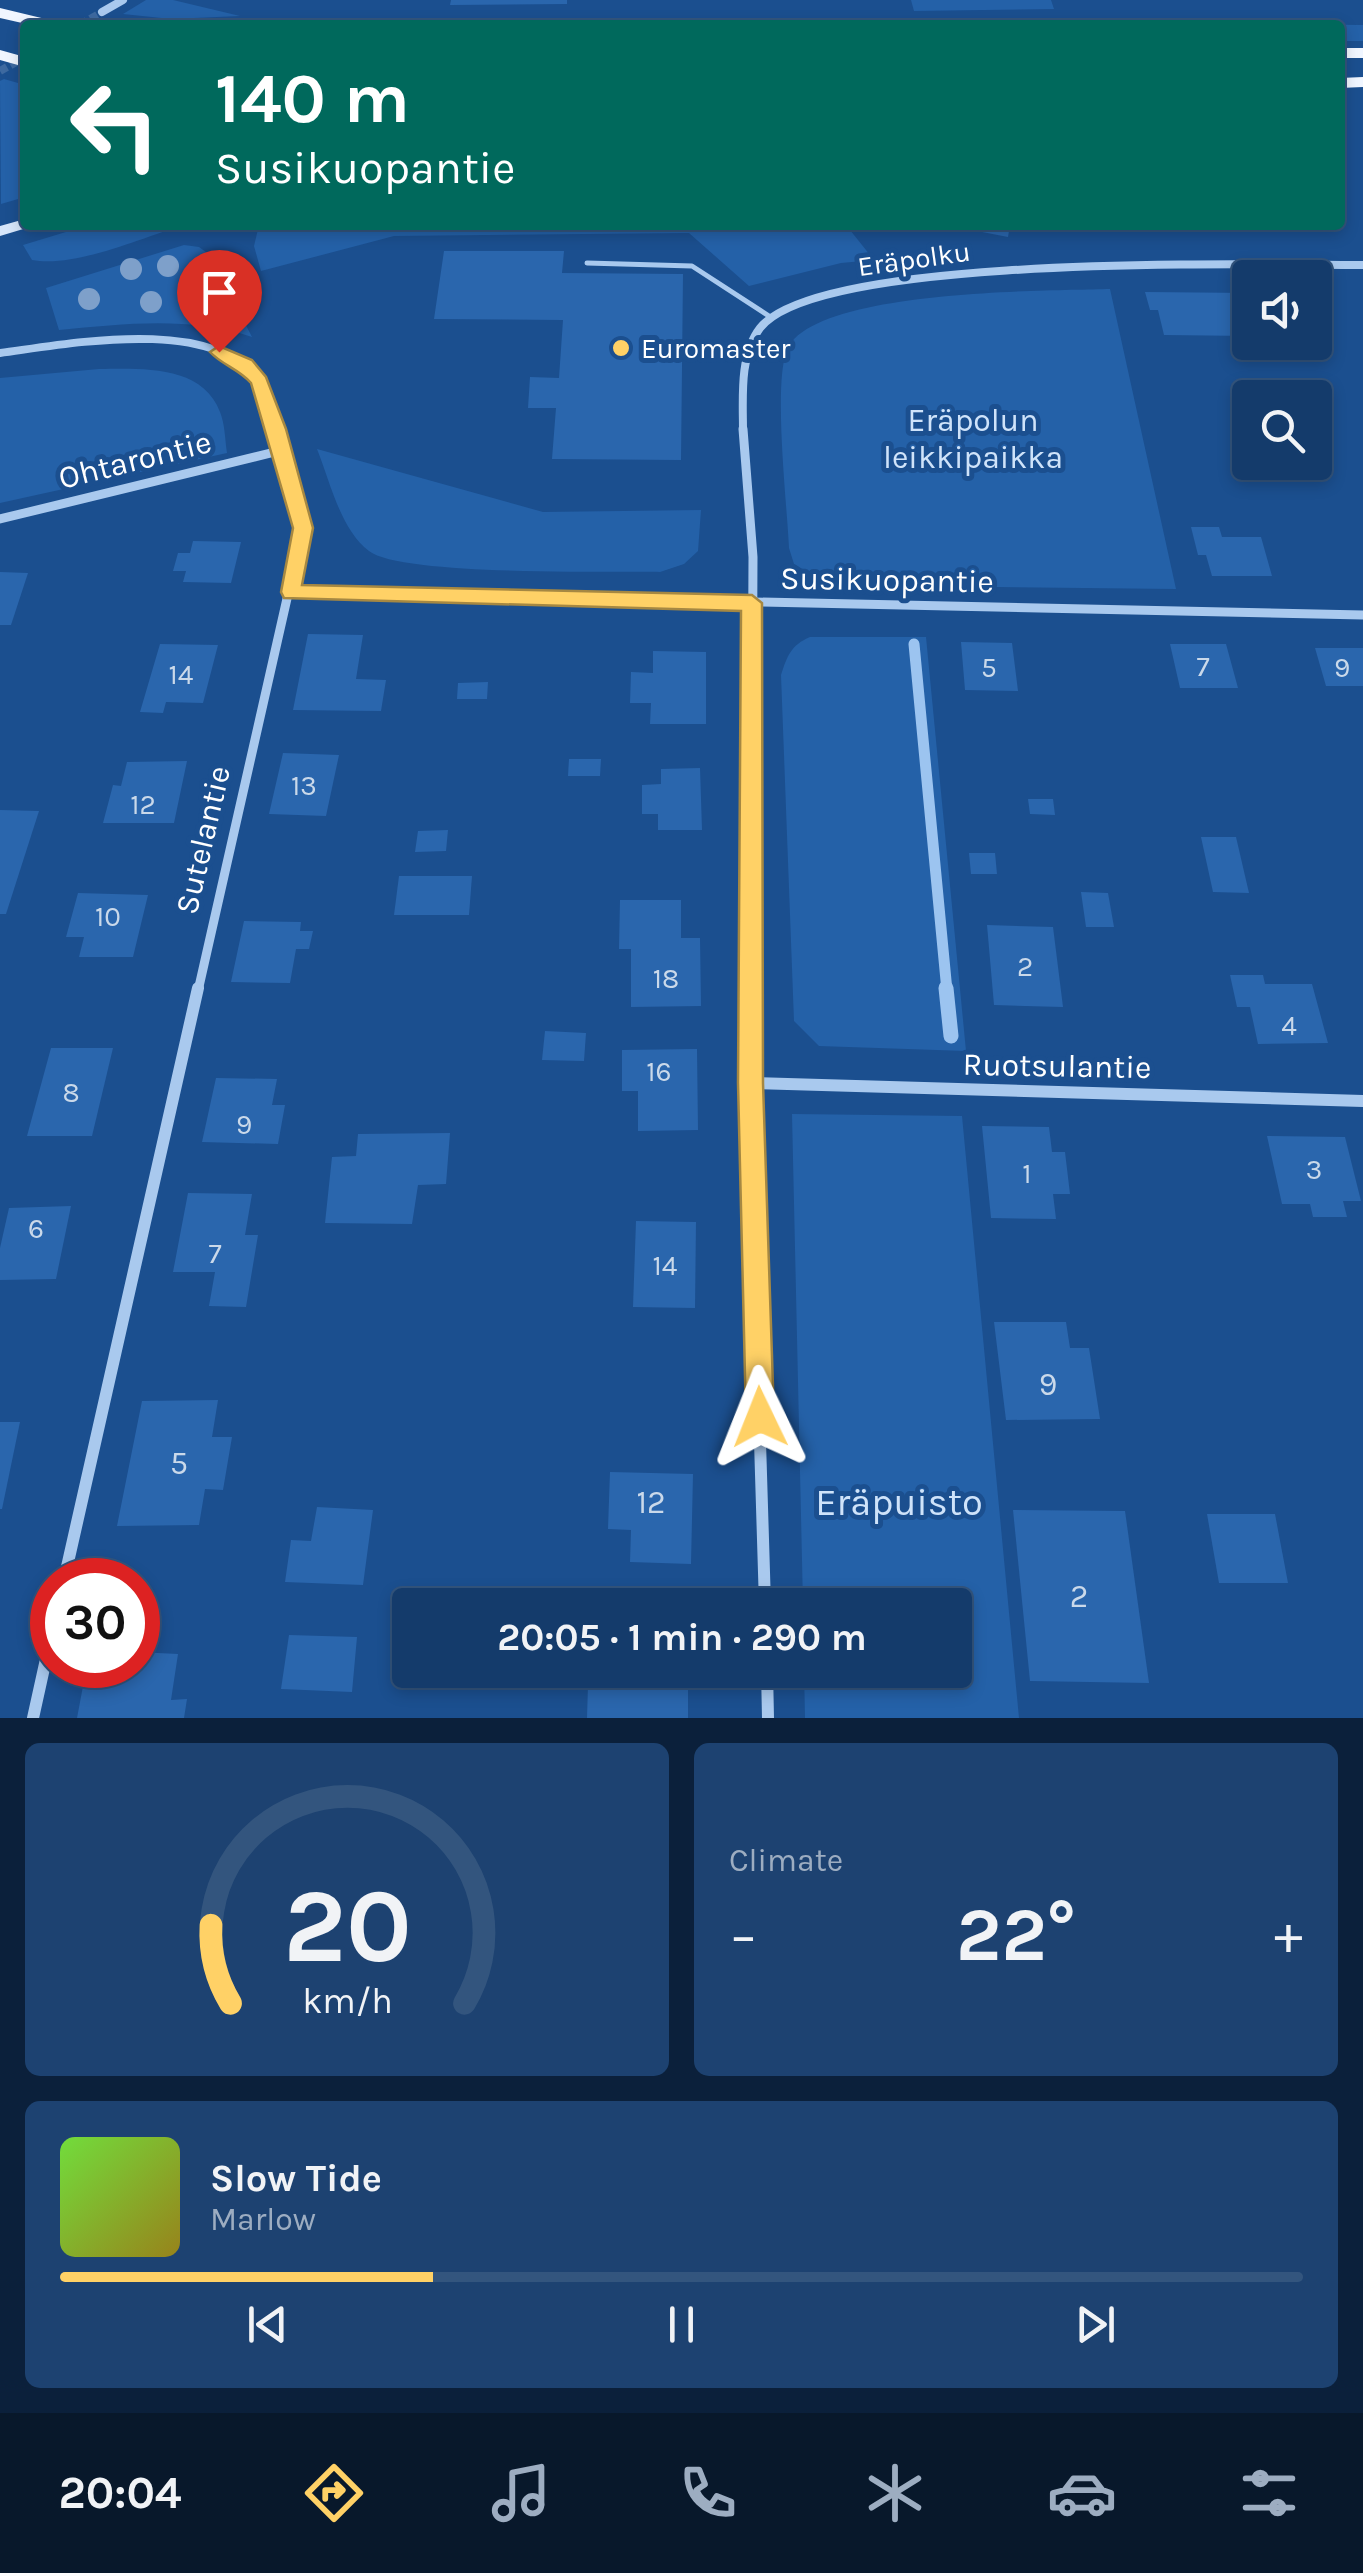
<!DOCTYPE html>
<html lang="en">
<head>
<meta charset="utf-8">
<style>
	:root { --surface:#143b6b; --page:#1d4271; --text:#f1f3f6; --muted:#9dadc1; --line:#33557e; --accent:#ffd166 }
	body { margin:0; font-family:Karla,sans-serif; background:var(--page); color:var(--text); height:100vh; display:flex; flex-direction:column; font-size:38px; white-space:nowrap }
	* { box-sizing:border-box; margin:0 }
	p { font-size:32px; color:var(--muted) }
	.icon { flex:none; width:55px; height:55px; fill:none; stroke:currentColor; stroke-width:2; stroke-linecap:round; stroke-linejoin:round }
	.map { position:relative; height:1718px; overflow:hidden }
	.panel { display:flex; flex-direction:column; gap:25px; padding:25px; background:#0b203b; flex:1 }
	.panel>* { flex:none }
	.top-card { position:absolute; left:20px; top:20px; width:1325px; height:210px; border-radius:10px; box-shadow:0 5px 15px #0003,0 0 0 2px var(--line); background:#00695c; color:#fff; overflow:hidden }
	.fabs { position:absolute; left:1232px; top:260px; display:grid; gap:20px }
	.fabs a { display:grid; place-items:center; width:100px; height:100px; border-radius:10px; background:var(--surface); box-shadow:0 5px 15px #0003,0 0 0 2px var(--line); font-size:50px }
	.speed { position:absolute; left:30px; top:1558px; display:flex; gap:20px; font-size:50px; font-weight:700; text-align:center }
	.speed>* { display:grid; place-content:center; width:130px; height:130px; border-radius:50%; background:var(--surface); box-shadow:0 5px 15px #0003,0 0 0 2px var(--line); line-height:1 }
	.speed .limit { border:15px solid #d22; background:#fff; color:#111 }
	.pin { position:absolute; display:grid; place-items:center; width:85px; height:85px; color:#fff; margin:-102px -42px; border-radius:50% 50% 50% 0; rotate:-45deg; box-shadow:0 0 10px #0007 }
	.pin .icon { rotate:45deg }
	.me { position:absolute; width:110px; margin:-55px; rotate:358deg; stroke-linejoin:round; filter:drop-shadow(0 0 8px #0008) }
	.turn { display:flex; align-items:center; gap:35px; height:210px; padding:0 30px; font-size:45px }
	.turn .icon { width:130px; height:130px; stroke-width:2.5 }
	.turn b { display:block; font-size:70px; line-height:85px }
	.big { font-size:75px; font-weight:700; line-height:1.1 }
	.panel .tile { flex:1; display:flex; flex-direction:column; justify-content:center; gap:15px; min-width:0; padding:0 35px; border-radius:15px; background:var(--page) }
	.panel .dial { align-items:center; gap:0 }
	.dial svg { height:260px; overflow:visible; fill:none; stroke:var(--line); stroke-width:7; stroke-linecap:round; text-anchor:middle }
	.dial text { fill:var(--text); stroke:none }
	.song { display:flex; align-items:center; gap:30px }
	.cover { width:120px; height:120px; border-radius:15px; background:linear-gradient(135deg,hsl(100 70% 55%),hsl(50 70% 35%)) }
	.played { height:10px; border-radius:5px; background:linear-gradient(90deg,var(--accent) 30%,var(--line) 30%) }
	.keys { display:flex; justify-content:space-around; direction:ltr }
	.heat { display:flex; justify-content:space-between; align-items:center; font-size:55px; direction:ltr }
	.panel .tiles { flex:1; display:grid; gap:25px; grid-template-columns:1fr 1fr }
	.tile:last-child { grid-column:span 2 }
	.trip { position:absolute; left:392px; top:1588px; width:580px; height:100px; border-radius:10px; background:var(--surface); box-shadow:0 5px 15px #0003,0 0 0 2px var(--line); font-weight:700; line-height:100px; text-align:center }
	.menu { display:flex; height:160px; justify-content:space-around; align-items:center; background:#08182b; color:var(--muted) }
	.menu .icon { width:70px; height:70px }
	.menu .selected { color:var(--accent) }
	.menu b { font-size:45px; color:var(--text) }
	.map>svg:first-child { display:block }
	.green { fill:#2461a8 }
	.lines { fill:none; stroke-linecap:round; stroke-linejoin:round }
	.stream-far1 { stroke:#9cc4f0; stroke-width:11 }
	.stream { stroke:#9cc4f0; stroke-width:15 }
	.building { fill:#2a66ad }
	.street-tunnel { stroke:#3d69a0; stroke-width:8; stroke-dasharray:8 4; stroke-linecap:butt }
	.lane { stroke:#a9c9ee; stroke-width:5 }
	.street-far2 { stroke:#a9c9ee; stroke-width:8 }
	.street-far1 { stroke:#a9c9ee; stroke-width:9 }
	.street { stroke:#a9c9ee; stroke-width:12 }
	.secondary { fill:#d6e6fa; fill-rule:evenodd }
	.primary { fill:#f0f6ff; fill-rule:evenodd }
	.tree { fill:#7ea0ca }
	.route { fill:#ffd166; stroke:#a68842; stroke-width:2.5 }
	.poi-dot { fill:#ffd166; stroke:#1b4f8f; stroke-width:4 }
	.labels { text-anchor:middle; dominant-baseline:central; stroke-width:10; stroke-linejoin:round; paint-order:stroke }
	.far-street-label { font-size:28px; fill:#fff; stroke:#1b4f8f }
	.far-poi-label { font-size:28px; fill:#fff; stroke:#1b4f8f; text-anchor:start }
	.number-label { font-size:28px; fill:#cad9ea }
	.park-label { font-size:32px; fill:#cfe3fa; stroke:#1b4f8f }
	.street-label { font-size:32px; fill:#fff; stroke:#1b4f8f }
	.near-number-label { font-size:32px; fill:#cad9ea }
	.near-park-label { font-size:38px; fill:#cfe3fa; stroke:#1b4f8f }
</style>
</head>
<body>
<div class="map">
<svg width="1363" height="1718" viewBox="0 0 1363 1718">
	<rect width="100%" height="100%" fill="#1b4f8f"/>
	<g class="green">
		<path d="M146 0H173L240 16 171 19 123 14Z"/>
		<path d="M911 0H1051L1054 9 914 11Z"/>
		<path d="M1100 22 1363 25V41H1340V25H910Z"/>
		<path d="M4 79 25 85V197L1 204 0 81Z"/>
		<path d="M89 225H183C142 238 74 268 32 260L23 245Z"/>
		<path d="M259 225H846L874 260 841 263 749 286 689 233 394 236 261 271 254 246Z"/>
		<path d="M184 245 199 247 210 255 252 337C188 316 126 324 59 330L46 288Z"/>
		<path d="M1110 289 1176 589 830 585 794 564 789 548C787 504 773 384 787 350 812 289 1049 291 1110 289Z"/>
		<path d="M99 369C140 369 202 364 220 412 225 424 225 440 227 453L0 503V378Z"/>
		<path d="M317 449 543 512 701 510 698 551 684 564 660 572C609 571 401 576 369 551 340 529 330 481 317 449Z"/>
		<path d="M810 637H926L966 1051 819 1046 794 1021 781 675C787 656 791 645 810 637Z"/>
		<path d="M792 1114 962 1116 1019 1718H805L804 1670H955V1605H803Z"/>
	</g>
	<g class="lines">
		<path class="stream-far1" d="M914 644 947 991"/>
		<path class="stream" d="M946 988 951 1036"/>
	</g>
	<g class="building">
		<path d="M451 0H567V4L450 5Z"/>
		<path d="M946 225H1010L1008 237Z"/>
		<path d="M444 251H564L562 273 683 274 681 460 552 459 556 408H528L530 377 559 378 563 320 434 319Z"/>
		<path d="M1145 292 1250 293V336L1164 335 1158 310H1150Z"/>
		<path d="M1191 527H1219L1222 537H1261L1272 576H1212L1206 555H1198Z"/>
		<path d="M193 541 241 542 231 583 183 582 186 571H173L178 553H190Z"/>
		<path d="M0 572 28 573 11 625H0Z"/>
		<path d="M308 634 363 635 356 679 386 680 381 711 293 710Z"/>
		<path d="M961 642 1012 643 1018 691 965 690Z"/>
		<path d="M160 644 218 645 203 703 166 702 163 713 140 712Z"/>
		<path d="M1170 644H1226L1238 688H1180Z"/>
		<path d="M1315 648H1363V686H1326Z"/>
		<path d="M653 651 706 652V724H650L651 703H630L631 672 653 673Z"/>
		<path d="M488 682 487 699H457L458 683Z"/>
		<path d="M283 753 339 755 326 816 269 814Z"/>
		<path d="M569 759H601L600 776H568Z"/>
		<path d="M187 761 174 823H103L113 785 121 786 127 762Z"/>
		<path d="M700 768 702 830H658V814H642V785L661 784V769Z"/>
		<path d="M1028 799H1053L1055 815 1030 814Z"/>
		<path d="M0 810 39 811 6 914H0Z"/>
		<path d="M448 830 446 851 415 852 418 831Z"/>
		<path d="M1201 837H1236L1249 893 1213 892Z"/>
		<path d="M969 853H995L997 874H971Z"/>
		<path d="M399 876H472L469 915H394Z"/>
		<path d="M1081 892 1108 893 1114 927H1086Z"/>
		<path d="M78 893 148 895 133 957H79L84 937H66Z"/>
		<path d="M620 900H681V938H700L701 1006 631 1007V949H619Z"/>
		<path d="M244 921 301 922 300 931H313L309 949H296L290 983 231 982Z"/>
		<path d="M987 925 1053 927 1063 1007 994 1005Z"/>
		<path d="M1230 975H1263L1265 984H1312L1328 1043 1258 1044 1250 1007H1237Z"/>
		<path d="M545 1031 586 1033 584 1061 542 1060Z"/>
		<path d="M51 1048H113L92 1136H27Z"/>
		<path d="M697 1049 698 1130 638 1131V1091H622V1050Z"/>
		<path d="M216 1078 277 1079 272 1105H285L278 1144 202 1142Z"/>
		<path d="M982 1126 1049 1127 1052 1152H1065L1070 1194H1053L1056 1219 991 1218Z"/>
		<path d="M450 1133 446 1184 418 1185 412 1224 325 1223 332 1157 356 1156 358 1134Z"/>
		<path d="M1267 1136 1345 1137 1361 1201H1343L1347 1217H1313L1310 1204H1282Z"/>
		<path d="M188 1193 252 1194 245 1235H258L246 1307 209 1306 215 1272H173Z"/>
		<path d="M71 1206 56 1279 0 1280V1248L9 1208Z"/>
		<path d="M636 1221 696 1222 695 1308 633 1307Z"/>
		<path d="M994 1322H1066L1070 1348H1089L1100 1419 1006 1420Z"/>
		<path d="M218 1400 212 1437H232L223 1490 205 1489 199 1525 117 1526 142 1401Z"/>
		<path d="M0 1422H20L2 1509H0Z"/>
		<path d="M610 1472 693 1474 691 1564 630 1562 631 1530 608 1529Z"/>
		<path d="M317 1507 373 1510 363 1585 285 1582 291 1540 311 1541Z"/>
		<path d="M1013 1510 1125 1511 1149 1683 1030 1681Z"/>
		<path d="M1207 1514H1275L1288 1583H1219Z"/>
		<path d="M289 1635 357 1637 352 1692 281 1689Z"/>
		<path d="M138 1652 178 1654 171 1700 187 1699 184 1718H77L87 1665H138Z"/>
		<path d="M612 1670H688V1718H587L588 1685H612Z"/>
	</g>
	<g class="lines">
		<g class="street-tunnel">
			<path d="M80 25 102 12"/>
			<path d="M0 71 25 57"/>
		</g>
		<path class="lane" d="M587 263 692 266 772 318"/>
		<g class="street-far2">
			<path d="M102 12 123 0"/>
			<path d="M0 353C68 344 213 315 259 381 270 395 274 415 280 431"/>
			<path d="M743 431C743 399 739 355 760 328 820 253 1258 265 1363 265"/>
		</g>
		<g class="street-far1">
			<path d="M743 429 753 557 751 991"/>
			<path d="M0 519 283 450"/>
			<path d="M291 592 1363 615"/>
			<path d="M198 991 303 528 279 429"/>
		</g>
		<g class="street">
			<path d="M751 988 753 1212 765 1605"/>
			<path d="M751 1083 1363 1101"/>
			<path d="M64 1580 198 988"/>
			<path d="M767 1670 768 1718"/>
			<path d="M33 1718 52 1632"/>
		</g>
		<path class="secondary" d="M25 219V225H32L30 227 0 236V226Z"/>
		<g class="primary">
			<path d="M0 8 58 22 60 25H31L0 18Z"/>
			<rect x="1340" y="48" width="23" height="10"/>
			<path d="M0 50 25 57V67L0 60Z"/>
			<path d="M1363 77V87L1340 88V78Z"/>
		</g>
	</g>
	<g class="tree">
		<circle cx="168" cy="266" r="11"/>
		<circle cx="131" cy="269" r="11"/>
		<circle cx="89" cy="299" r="11"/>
		<circle cx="196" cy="299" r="11"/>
		<circle cx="151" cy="302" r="11"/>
	</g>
	<path class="route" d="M219 346 252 360 266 377 286 429 313 528 302 585 752 595 762 603 763 1083 774 1417 770 1427 760 1431 750 1427 746 1417 738 1083 741 611 284 598 281 592 293 528 251 383C239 369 222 365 210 352Z"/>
	<circle class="poi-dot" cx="621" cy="348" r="10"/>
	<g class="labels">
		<g class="far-street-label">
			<text transform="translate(914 259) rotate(-8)">Eräpolku</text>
		</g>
		<g class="far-poi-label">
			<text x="641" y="348">Euromaster</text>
		</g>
		<g class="number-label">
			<text x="1203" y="666">7</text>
			<text x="989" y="667">5</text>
			<text x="1342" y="667">9</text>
			<text x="181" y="674">14</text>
			<text x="304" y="785">13</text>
			<text x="143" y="804">12</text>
			<text x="108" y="916">10</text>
			<text x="1025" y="966">2</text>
			<text x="666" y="978">18</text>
			<text x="1289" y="1025">4</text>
			<text x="659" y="1071">16</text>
			<text x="71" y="1092">8</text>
			<text x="244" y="1124">9</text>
			<text x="1314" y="1169">3</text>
			<text x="1027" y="1173">1</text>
			<text x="36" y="1228">6</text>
			<text x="215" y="1253">7</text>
			<text x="665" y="1265">14</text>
		</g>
		<g class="park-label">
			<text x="973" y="420">Eräpolun<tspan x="973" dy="37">leikkipaikka</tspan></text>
		</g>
		<g class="street-label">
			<text transform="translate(135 460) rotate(-14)">Ohtarontie</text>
			<text transform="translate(887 580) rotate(1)">Susikuopantie</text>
			<text transform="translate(203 840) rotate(-77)">Sutelantie</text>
			<text transform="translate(1057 1066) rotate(1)">Ruotsulantie</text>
		</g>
		<g class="near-number-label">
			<text x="1048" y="1384">9</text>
			<text x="179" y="1463">5</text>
			<text x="651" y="1502">12</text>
			<text x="1079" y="1596">2</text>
		</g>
		<g class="near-park-label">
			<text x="899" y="1502">Eräpuisto</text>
		</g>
	</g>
</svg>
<div class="fabs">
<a><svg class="icon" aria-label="sound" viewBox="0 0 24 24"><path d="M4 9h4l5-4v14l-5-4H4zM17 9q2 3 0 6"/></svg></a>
<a><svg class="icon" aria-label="search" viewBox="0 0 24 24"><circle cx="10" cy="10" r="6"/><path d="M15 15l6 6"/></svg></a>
</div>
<div class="speed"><div class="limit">30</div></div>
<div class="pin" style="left:219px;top:352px;background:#d93025"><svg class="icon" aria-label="arrive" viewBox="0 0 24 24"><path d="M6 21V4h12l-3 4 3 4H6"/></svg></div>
<svg class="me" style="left:760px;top:1417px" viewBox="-20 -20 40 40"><path d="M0-17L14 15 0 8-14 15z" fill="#ffd166" stroke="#fff" stroke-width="4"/></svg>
<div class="trip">20:05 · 1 min · 290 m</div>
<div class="top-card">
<div class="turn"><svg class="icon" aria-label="left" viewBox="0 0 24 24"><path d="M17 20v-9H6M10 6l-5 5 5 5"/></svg><div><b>140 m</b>Susikuopantie</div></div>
</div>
</div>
<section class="panel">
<div class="tiles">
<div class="tile dial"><svg viewBox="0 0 100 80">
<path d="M14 69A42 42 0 1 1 86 69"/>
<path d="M14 69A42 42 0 0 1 8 45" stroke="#ffd166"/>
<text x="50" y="56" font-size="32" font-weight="700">20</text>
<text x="50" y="72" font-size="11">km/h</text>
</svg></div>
<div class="tile"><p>Climate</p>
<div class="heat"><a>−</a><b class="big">22°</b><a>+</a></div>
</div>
<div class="tile">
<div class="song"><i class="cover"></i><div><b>Slow Tide</b><p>Marlow</p></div></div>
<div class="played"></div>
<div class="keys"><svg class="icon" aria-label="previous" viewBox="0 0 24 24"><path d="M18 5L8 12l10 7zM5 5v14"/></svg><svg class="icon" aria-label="pause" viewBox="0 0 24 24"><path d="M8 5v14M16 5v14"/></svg><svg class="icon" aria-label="next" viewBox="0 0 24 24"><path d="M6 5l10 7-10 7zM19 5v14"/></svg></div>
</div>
</div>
</section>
<nav class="menu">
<b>20:04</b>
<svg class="icon selected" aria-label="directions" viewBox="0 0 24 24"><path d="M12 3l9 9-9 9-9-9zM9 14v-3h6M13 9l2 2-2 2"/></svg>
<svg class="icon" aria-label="music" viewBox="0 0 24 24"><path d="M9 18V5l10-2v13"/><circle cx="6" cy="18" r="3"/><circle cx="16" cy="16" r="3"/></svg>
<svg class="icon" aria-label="phone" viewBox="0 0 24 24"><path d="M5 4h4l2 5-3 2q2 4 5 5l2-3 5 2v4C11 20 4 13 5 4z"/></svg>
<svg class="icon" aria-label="climate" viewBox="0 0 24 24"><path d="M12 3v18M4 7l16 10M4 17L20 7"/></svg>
<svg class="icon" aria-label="car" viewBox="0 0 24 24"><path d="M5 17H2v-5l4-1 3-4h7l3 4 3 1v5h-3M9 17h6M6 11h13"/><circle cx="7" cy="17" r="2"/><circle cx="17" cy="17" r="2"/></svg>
<svg class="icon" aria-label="filters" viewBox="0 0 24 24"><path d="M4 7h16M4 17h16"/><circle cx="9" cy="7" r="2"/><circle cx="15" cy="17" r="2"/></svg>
</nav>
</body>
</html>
